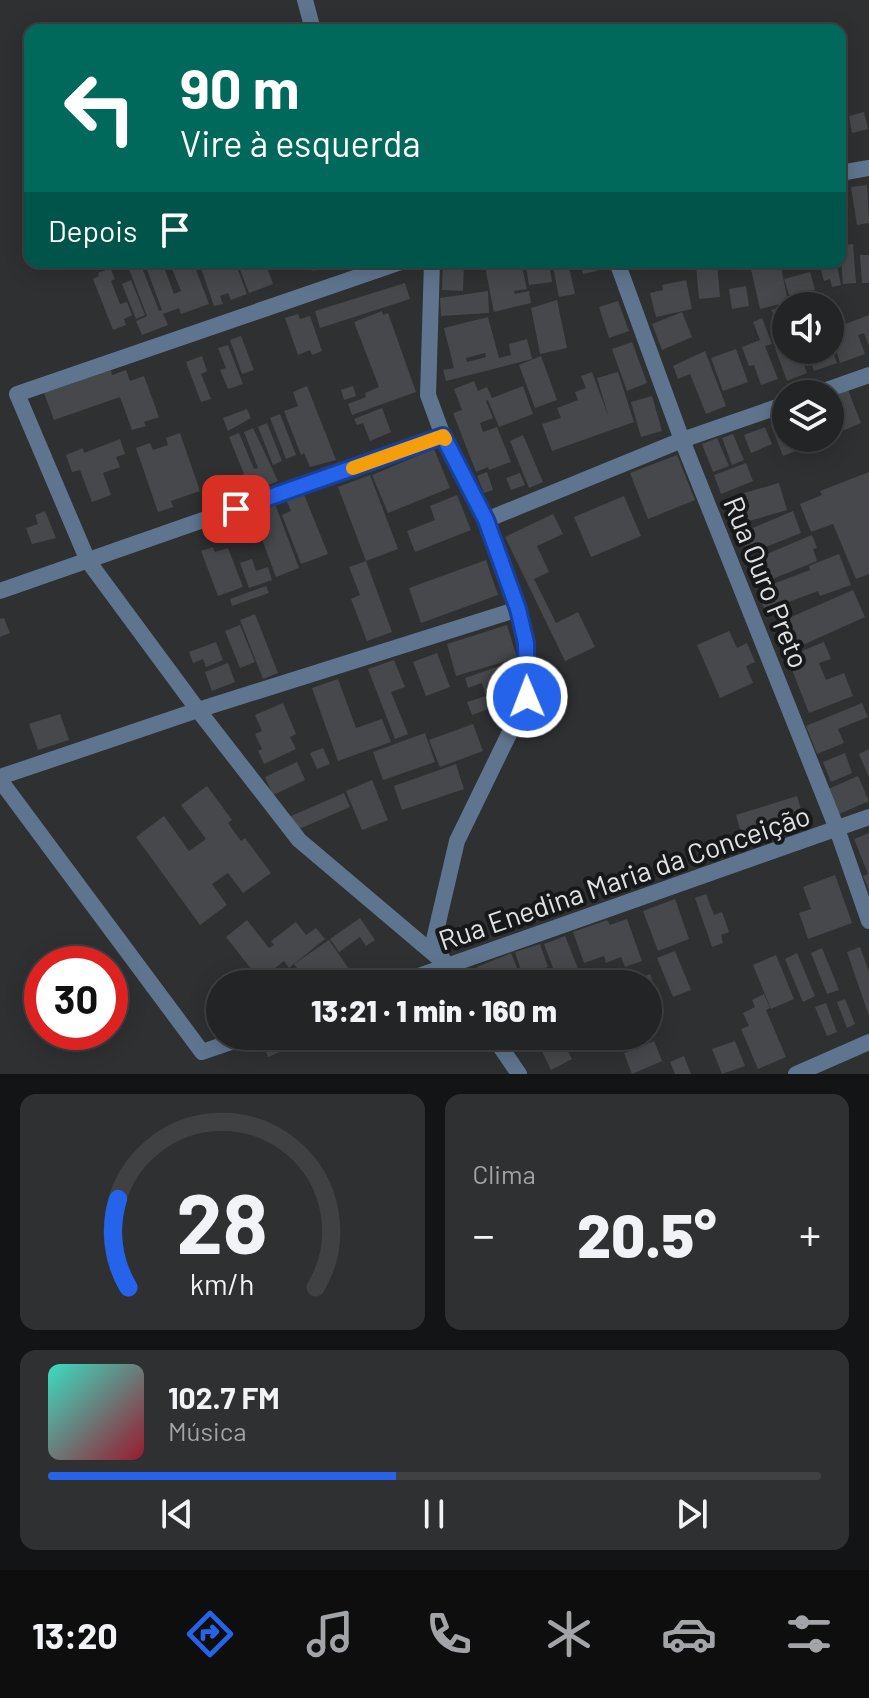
<!DOCTYPE html>
<html lang="pt">
<head>
<meta charset="utf-8">
<style>
	:root { --surface:#222426; --page:#2e3032; --text:#f1f3f6; --muted:#a2a4a7; --line:#3f4143; --accent:#2563eb }
	body { margin:0; font-family:Barlow,sans-serif; background:var(--page); color:var(--text); height:100vh; display:flex; flex-direction:column; font-size:30px; white-space:nowrap }
	* { box-sizing:border-box; margin:0 }
	p { font-size:26px; color:var(--muted) }
	.icon { flex:none; width:44px; height:44px; fill:none; stroke:currentColor; stroke-width:2; stroke-linecap:round; stroke-linejoin:round }
	.map { position:relative; height:1074px; overflow:hidden }
	.side { display:flex; flex-direction:column; gap:20px; padding:20px; background:#131415; flex:1 }
	.side>* { flex:none }
	.guide { position:absolute; left:24px; top:24px; width:822px; height:244px; border-radius:16px; box-shadow:0 4px 20px #0003,0 0 0 2px var(--line); background:#00695c; color:#fff; overflow:hidden }
	.buttons { position:absolute; left:772px; top:292px; display:grid; gap:16px }
	.buttons a { display:grid; place-items:center; width:72px; height:72px; border-radius:50%; background:var(--surface); box-shadow:0 4px 20px #0003,0 0 0 2px var(--line); font-size:40px }
	.speed { position:absolute; left:24px; top:946px; display:flex; gap:16px; font-size:40px; font-weight:700; text-align:center }
	.speed>* { display:grid; place-content:center; width:104px; height:104px; border-radius:50%; background:var(--surface); box-shadow:0 4px 20px #0003,0 0 0 2px var(--line); line-height:1 }
	.speed .limit { border:12px solid #d22; background:#fff; color:#111 }
	.pin { position:absolute; display:grid; place-items:center; width:68px; height:68px; color:#fff; margin:-34px; border-radius:16px; box-shadow:0 4px 12px #0006 }
	.me { position:absolute; width:88px; margin:-44px; rotate:359deg; stroke-linejoin:round; filter:drop-shadow(0 0 6px #0008) }
	.turn { display:flex; align-items:center; gap:28px; height:168px; padding:0 24px; font-size:36px }
	.turn .icon { width:104px; height:104px; stroke-width:2.5 }
	.turn b { display:block; font-size:56px; line-height:68px }
	.then { display:flex; align-items:center; height:76px; padding:0 24px; background:#0003; gap:16px; font-size:30px }
	.big { font-size:60px; font-weight:800; line-height:1.1 }
	.side .widget { flex:1; display:flex; flex-direction:column; justify-content:center; gap:12px; min-width:0; padding:0 28px; border-radius:16px; background:var(--page) }
	.side .dial { align-items:center; gap:0 }
	.dial svg { height:208px; overflow:visible; fill:none; stroke:var(--line); stroke-width:7; stroke-linecap:round; text-anchor:middle }
	.dial text { fill:var(--text); stroke:none }
	.song { display:flex; align-items:center; gap:24px }
	.cover { width:96px; height:96px; border-radius:12px; background:linear-gradient(135deg,hsl(170 70% 55%),hsl(350 70% 35%)) }
	.played { height:8px; border-radius:4px; background:linear-gradient(90deg,var(--accent) 45%,var(--line) 45%) }
	.keys { display:flex; justify-content:space-around; direction:ltr }
	.heat { display:flex; justify-content:space-between; align-items:center; font-size:44px; direction:ltr }
	.side .tiles { flex:1; display:grid; gap:20px; grid-template-columns:1fr 1fr }
	.widget:last-child { grid-column:span 2 }
	.trip { position:absolute; left:206px; top:970px; width:456px; height:80px; border-radius:40px; background:var(--surface); box-shadow:0 4px 20px #0003,0 0 0 2px var(--line); font-weight:800; line-height:80px; text-align:center }
	.menu { display:flex; height:128px; justify-content:space-around; align-items:center; background:#0e0e0f; color:var(--muted) }
	.menu .icon { width:56px; height:56px }
	.menu .current { color:var(--accent) }
	.menu b { font-size:36px; color:var(--text) }
	.map>svg:first-child { display:block }
	.building { fill:#46484b; fill-rule:evenodd }
	.lines { fill:none; stroke-linecap:round; stroke-linejoin:round }
	.minor { stroke:#5f758f; stroke-width:16 }
	.route-casing { stroke:#184099; stroke-width:20 }
	.route { stroke:#2563eb; stroke-width:14 }
	.slow { stroke:#f59e0b; stroke-width:14 }
	.labels { text-anchor:middle; dominant-baseline:central; stroke-width:8; stroke-linejoin:round; paint-order:stroke }
	.street-label { font-size:28px; fill:#e0e2e3; stroke:#171819 }
</style>
</head>
<body>
<div class="map">
<svg width="869" height="1074" viewBox="0 0 869 1074">
	<rect width="100%" height="100%" fill="#2e3032"/>
	<g class="building">
		<path d="M864 112 868 129 852 133 849 116Z"/>
		<path d="M840 117 845 135 840 136Z"/>
		<path d="M867 185 869 223 857 225 851 187Z"/>
		<path d="M853 244 856 283 843 284 840 245Z"/>
		<path d="M860 255H869V283H862Z"/>
		<path d="M162 262 174 294 181 291 170 264 193 262 209 304 181 314 179 308 163 314 168 325 142 335 136 321 147 316 129 269 141 265 159 311 162 310 146 267Z"/>
		<path d="M199 262H216L219 270 226 267 224 262H235L247 294 231 300 228 293 220 296 223 304 214 306Z"/>
		<path d="M237 262H265L273 284 249 293Z"/>
		<path d="M274 262H300L302 266 291 270 289 263 276 268Z"/>
		<path d="M310 262H325L326 266 313 271Z"/>
		<path d="M443 262H464L463 291 442 290Z"/>
		<path d="M484 262H521L527 289 514 291 515 294 529 291 531 303 494 312Z"/>
		<path d="M525 262H549L552 282 529 285Z"/>
		<path d="M552 262H573L574 266 569 267 575 294 559 297Z"/>
		<path d="M580 262H595L597 271 583 274Z"/>
		<path d="M762 262H780L788 302 760 309 750 265Z"/>
		<path d="M819 262H836L841 285 832 287 830 279 824 281Z"/>
		<path d="M717 263 720 297 699 299 696 265Z"/>
		<path d="M109 265 115 279 111 281 120 304 127 302 132 315 124 319 126 325 113 330 93 279 99 276 98 273 106 270 104 267Z"/>
		<path d="M810 272 815 290 790 298 784 279Z"/>
		<path d="M131 280 145 315 136 319 122 284Z"/>
		<path d="M686 280 692 309 656 317 650 293 663 290 662 285Z"/>
		<path d="M405 283 410 299 320 328 315 311Z"/>
		<path d="M746 286 749 306 732 309 729 289Z"/>
		<path d="M488 291 489 313 441 316 440 298Z"/>
		<path d="M557 300 567 348 540 354 531 308Z"/>
		<path d="M618 301 629 331 609 338 599 307Z"/>
		<path d="M794 303 795 306H786V326L782 327 771 310Z"/>
		<path d="M382 311 383 315 388 313 416 392 352 415 348 404 366 397 365 393 379 387 354 322Z"/>
		<path d="M682 312 692 337 662 350 652 324Z"/>
		<path d="M298 314 300 319 310 316 322 351 312 355 310 350 298 355 285 318Z"/>
		<path d="M869 315V346L864 333 858 335 865 354 840 363 830 330Z"/>
		<path d="M488 317 499 358 511 355 509 344 527 339 532 359 446 381 443 370 454 368 444 328ZM485 353 486 357 467 362 466 358Z"/>
		<path d="M762 318 772 344 765 346 778 379 761 385 754 365 749 366 742 347 760 340 753 322Z"/>
		<path d="M241 336 254 370 242 374 230 340Z"/>
		<path d="M632 342 647 383 627 391 612 349Z"/>
		<path d="M786 344V350H799L807 373 787 381 775 348Z"/>
		<path d="M228 345 243 384 228 389 220 370 226 368 218 348Z"/>
		<path d="M736 349 748 382 723 391 711 358Z"/>
		<path d="M807 350H832L837 363 814 371Z"/>
		<path d="M705 351 726 406 706 414 690 374 678 379 673 366Z"/>
		<path d="M202 356 207 371 201 374 211 399 201 402 186 362Z"/>
		<path d="M541 356 557 400 535 408 519 365Z"/>
		<path d="M111 370 112 375 126 370 130 381 144 376 159 417 144 422 146 426 132 430 120 397 54 420 44 393Z"/>
		<path d="M592 372 609 418 597 378 618 372 634 422 552 451 542 424 561 418 557 408 578 400 575 392 586 388 581 376Z"/>
		<path d="M474 381 478 391 487 387 492 398 523 386 533 414 499 427 488 400 486 401 493 418 480 423 483 432 497 427 511 462 489 470 488 467 476 472 453 413 462 410 454 389Z"/>
		<path d="M307 386 336 460 310 467 304 453 301 455 284 411 298 406 293 392Z"/>
		<path d="M353 386 356 396 344 400 341 390Z"/>
		<path d="M848 390 861 423 830 436V397Z"/>
		<path d="M652 396 662 431 641 437 631 402Z"/>
		<path d="M382 408 391 432 370 441 363 423 357 425 354 419Z"/>
		<path d="M247 409 251 418 228 431 223 418Z"/>
		<path d="M280 414 296 455 286 459 270 418Z"/>
		<path d="M786 419V438H799L803 448 783 456 771 425Z"/>
		<path d="M267 423 282 461 273 465 258 427Z"/>
		<path d="M765 427 772 444 751 453 744 435Z"/>
		<path d="M253 428 278 481 247 494 240 476 244 474 229 437 239 433 254 469 258 468 244 432Z"/>
		<path d="M180 433 200 491 171 501 173 507 158 512 136 448 150 443 153 450 168 445 166 438Z"/>
		<path d="M733 434 744 460 732 465 722 438Z"/>
		<path d="M523 435 543 482 529 488 510 441Z"/>
		<path d="M717 438 729 466 713 472 702 444Z"/>
		<path d="M804 438H824L806 445Z"/>
		<path d="M120 439 125 454 116 457 120 467 103 473 111 495 92 502 80 470 72 472 66 455 83 448 84 453Z"/>
		<path d="M434 449 450 488 388 513 372 475Z"/>
		<path d="M677 455 695 500 648 519 630 473Z"/>
		<path d="M746 463 753 481 721 494 714 475Z"/>
		<path d="M487 472 493 490 484 493 477 476Z"/>
		<path d="M869 472V574L856 579 833 524 811 532 800 504 822 495 820 491Z"/>
		<path d="M520 473 525 485 511 490 506 478Z"/>
		<path d="M370 475 398 549 366 561 338 487Z"/>
		<path d="M779 483 787 510 735 525 727 498Z"/>
		<path d="M303 492 328 554 301 564 282 515 291 511 286 499Z"/>
		<path d="M457 495 471 530 415 552 407 531 435 520 430 506Z"/>
		<path d="M624 496 641 536 591 557 574 517Z"/>
		<path d="M275 504 299 568 276 577 259 531 248 535 242 517Z"/>
		<path d="M45 511 56 538 32 544 26 528 38 524 35 515Z"/>
		<path d="M793 511 801 533 748 554 744 545 753 541 748 530Z"/>
		<path d="M553 514 563 534 537 546 549 572 534 579 556 623 578 612 595 647 565 661 505 537Z"/>
		<path d="M812 535 817 548 813 549 817 561 760 584 750 561Z"/>
		<path d="M213 547 215 552 228 548 243 587 218 596 201 551Z"/>
		<path d="M839 554 851 585 820 596 818 591 765 611 757 590 810 570 809 566Z"/>
		<path d="M252 559 256 571 268 567 272 580 249 588 240 563Z"/>
		<path d="M486 560 498 595 421 623 409 588Z"/>
		<path d="M366 561 392 632 367 641 351 599 360 595 349 567Z"/>
		<path d="M266 586 269 593 232 606 230 599Z"/>
		<path d="M853 590 865 617 787 652 775 624Z"/>
		<path d="M255 614 278 673 263 679 240 620Z"/>
		<path d="M4 618 10 633 0 637V619Z"/>
		<path d="M240 625 255 662 240 668 225 631Z"/>
		<path d="M507 625 517 658 456 676 447 644Z"/>
		<path d="M729 631 737 648 747 643 755 662 746 666 753 683 720 698 697 645Z"/>
		<path d="M216 642 223 660 206 667 203 659 193 663 189 652Z"/>
		<path d="M824 642 831 659 819 663 826 680 844 673 853 696 809 713 787 657Z"/>
		<path d="M437 653 450 687 426 696 413 662Z"/>
		<path d="M394 660 405 687 391 692 408 734 395 739 368 669Z"/>
		<path d="M228 663 235 682 212 691 205 672Z"/>
		<path d="M508 663 517 689 498 696 502 704 472 715 467 702 486 696 482 683 468 688 465 678Z"/>
		<path d="M338 679 356 728 382 719 391 742 338 761 312 688Z"/>
		<path d="M283 703 296 734 290 737 296 749 264 764 258 751 262 749 255 734 262 731 255 715Z"/>
		<path d="M862 703 868 717 838 729 844 743 817 754 806 726Z"/>
		<path d="M60 714 69 740 38 750 29 724Z"/>
		<path d="M473 724 483 751 440 767 429 740Z"/>
		<path d="M425 733 435 762 383 780 373 752Z"/>
		<path d="M323 748 330 764 317 769 310 753Z"/>
		<path d="M869 749V777L859 754Z"/>
		<path d="M845 753 852 773 831 782 823 762Z"/>
		<path d="M297 762 305 780 273 795 265 777Z"/>
		<path d="M456 764 464 789 402 810 394 786Z"/>
		<path d="M858 776 869 801 837 815 826 790Z"/>
		<path d="M372 780 388 820 362 830 346 791Z"/>
		<path d="M207 786 232 820 228 823 241 841 245 838 271 873 243 893 228 873 212 884 227 905 200 925 136 837 164 816 189 851 206 839 181 805Z"/>
		<path d="M344 793 350 807 297 830 291 816Z"/>
		<path d="M797 796 805 823 744 843 736 815Z"/>
		<path d="M869 833V890L863 876 868 874 854 839Z"/>
		<path d="M835 875 852 923 808 939 799 913 811 909 803 887Z"/>
		<path d="M706 894 714 915 722 912 729 932 721 935 723 943 712 947 695 898Z"/>
		<path d="M675 899 689 939 658 951 643 911Z"/>
		<path d="M360 918 375 940 366 946 360 937 339 952 330 939Z"/>
		<path d="M627 919 642 961 625 967 621 957 606 963 604 956 584 963 573 932 607 920 610 925Z"/>
		<path d="M247 920 269 948 274 945 271 941 296 922 306 935 316 928 325 939 289 968 284 961 260 980 226 937Z"/>
		<path d="M565 936 581 976 559 984 544 944Z"/>
		<path d="M329 940 351 972 333 984H308L294 964Z"/>
		<path d="M540 944 548 967 523 976 515 952Z"/>
		<path d="M860 947 869 972V1016L847 952Z"/>
		<path d="M822 948 839 990 827 994 811 953Z"/>
		<path d="M675 951 691 990 673 997 657 958Z"/>
		<path d="M511 953 519 973 492 984H484L477 967Z"/>
		<path d="M797 953 815 996 803 1002 785 959Z"/>
		<path d="M776 955 794 999 771 1009 753 965Z"/>
		<path d="M538 973 542 984H511Z"/>
		<path d="M650 974 663 1008 648 1014V984H626Z"/>
		<path d="M764 994 770 1008 766 1010 786 1057 758 1069 741 1029 749 1026 743 1013 755 1007 752 1000Z"/>
		<path d="M845 999 855 1024 847 1028 837 1002Z"/>
		<path d="M826 1003 837 1032 827 1036 815 1007Z"/>
		<path d="M296 1036 299 1044 268 1057 265 1049Z"/>
		<path d="M538 1036H569L562 1040 572 1059 551 1070 535 1037Z"/>
		<path d="M654 1041 662 1061 632 1074 624 1053Z"/>
		<path d="M735 1041 745 1066 722 1074 712 1049Z"/>
		<path d="M684 1056 691 1074H675L670 1062Z"/>
	</g>
	<g class="lines">
		<g class="minor">
			<path d="M305 0 313 30"/>
			<path d="M840 173 869 168"/>
			<path d="M401 262 17 394 88 561 198 710 299 840 448 966"/>
			<path d="M432 262 428 395 443 436 486 520 518 609 526 643 527 697 457 841 433 944 459 984"/>
			<path d="M617 262 682 440 837 829 869 921"/>
			<path d="M815 394 869 375"/>
			<path d="M486 520 682 440 786 404"/>
			<path d="M0 591 443 436"/>
			<path d="M0 777 198 710 518 609"/>
			<path d="M0 780 202 1052 249 1036"/>
			<path d="M396 984 869 817"/>
			<path d="M493 1036 519 1074"/>
			<path d="M796 1074 869 1042"/>
		</g>
	</g>
	<g class="lines">
		<g class="route-casing">
			<path id="route" d="M236 509 443 436 486 520 518 609 526 643 527 697"/>
		</g>
		<use href="#route" class="route"/>
		<path class="slow" d="M353 468 443 436 445 439"/>
	</g>
	<g class="labels">
		<g class="street-label">
			<text transform="translate(767 582) rotate(68)">Rua Ouro Preto</text>
			<text transform="translate(624 877) rotate(-19)">Rua Enedina Maria da Conceição</text>
		</g>
	</g>
</svg>
<div class="buttons">
<a><svg class="icon" aria-label="sound" viewBox="0 0 24 24"><path d="M4 9h4l5-4v14l-5-4H4zM17 9q2 3 0 6"/></svg></a>
<a><svg class="icon" aria-label="layers" viewBox="0 0 24 24"><path d="M12 4l9 5-9 5-9-5zM3 14l9 5 9-5"/></svg></a>
</div>
<div class="speed"><div class="limit">30</div></div>
<div class="pin" style="left:236px;top:509px;background:#d93025"><svg class="icon" aria-label="arrive" viewBox="0 0 24 24"><path d="M6 21V4h12l-3 4 3 4H6"/></svg></div>
<svg class="me" style="left:527px;top:697px" viewBox="-20 -20 40 40"><circle r="17" fill="#2563eb" stroke="#fff" stroke-width="3"/><path d="M0-11L8 9 0 5-8 9z" fill="#fff"/></svg>
<div class="trip">13:21 · 1 min · 160 m</div>
<div class="guide">
<div class="turn"><svg class="icon" aria-label="left" viewBox="0 0 24 24"><path d="M17 20v-9H6M10 6l-5 5 5 5"/></svg><div><b>90 m</b>Vire à esquerda</div></div>
<div class="then">Depois<svg class="icon" aria-label="arrive" viewBox="0 0 24 24"><path d="M6 21V4h12l-3 4 3 4H6"/></svg></div>
</div>
</div>
<section class="side">
<div class="tiles">
<div class="widget dial"><svg viewBox="0 0 100 80">
<path d="M14 69A42 42 0 1 1 86 69"/>
<path d="M14 69A42 42 0 0 1 10 35" stroke="#2563eb"/>
<text x="50" y="56" font-size="32" font-weight="700">28</text>
<text x="50" y="72" font-size="11">km/h</text>
</svg></div>
<div class="widget"><p>Clima</p>
<div class="heat"><a>−</a><b class="big">20.5°</b><a>+</a></div>
</div>
<div class="widget">
<div class="song"><i class="cover"></i><div><b>102.7 FM</b><p>Música</p></div></div>
<div class="played"></div>
<div class="keys"><svg class="icon" aria-label="previous" viewBox="0 0 24 24"><path d="M18 5L8 12l10 7zM5 5v14"/></svg><svg class="icon" aria-label="pause" viewBox="0 0 24 24"><path d="M8 5v14M16 5v14"/></svg><svg class="icon" aria-label="next" viewBox="0 0 24 24"><path d="M6 5l10 7-10 7zM19 5v14"/></svg></div>
</div>
</div>
</section>
<nav class="menu">
<b>13:20</b>
<svg class="icon current" aria-label="directions" viewBox="0 0 24 24"><path d="M12 3l9 9-9 9-9-9zM9 14v-3h6M13 9l2 2-2 2"/></svg>
<svg class="icon" aria-label="music" viewBox="0 0 24 24"><path d="M9 18V5l10-2v13"/><circle cx="6" cy="18" r="3"/><circle cx="16" cy="16" r="3"/></svg>
<svg class="icon" aria-label="phone" viewBox="0 0 24 24"><path d="M5 4h4l2 5-3 2q2 4 5 5l2-3 5 2v4C11 20 4 13 5 4z"/></svg>
<svg class="icon" aria-label="climate" viewBox="0 0 24 24"><path d="M12 3v18M4 7l16 10M4 17L20 7"/></svg>
<svg class="icon" aria-label="car" viewBox="0 0 24 24"><path d="M5 17H2v-5l4-1 3-4h7l3 4 3 1v5h-3M9 17h6M6 11h13"/><circle cx="7" cy="17" r="2"/><circle cx="17" cy="17" r="2"/></svg>
<svg class="icon" aria-label="filters" viewBox="0 0 24 24"><path d="M4 7h16M4 17h16"/><circle cx="9" cy="7" r="2"/><circle cx="15" cy="17" r="2"/></svg>
</nav>
</body>
</html>
